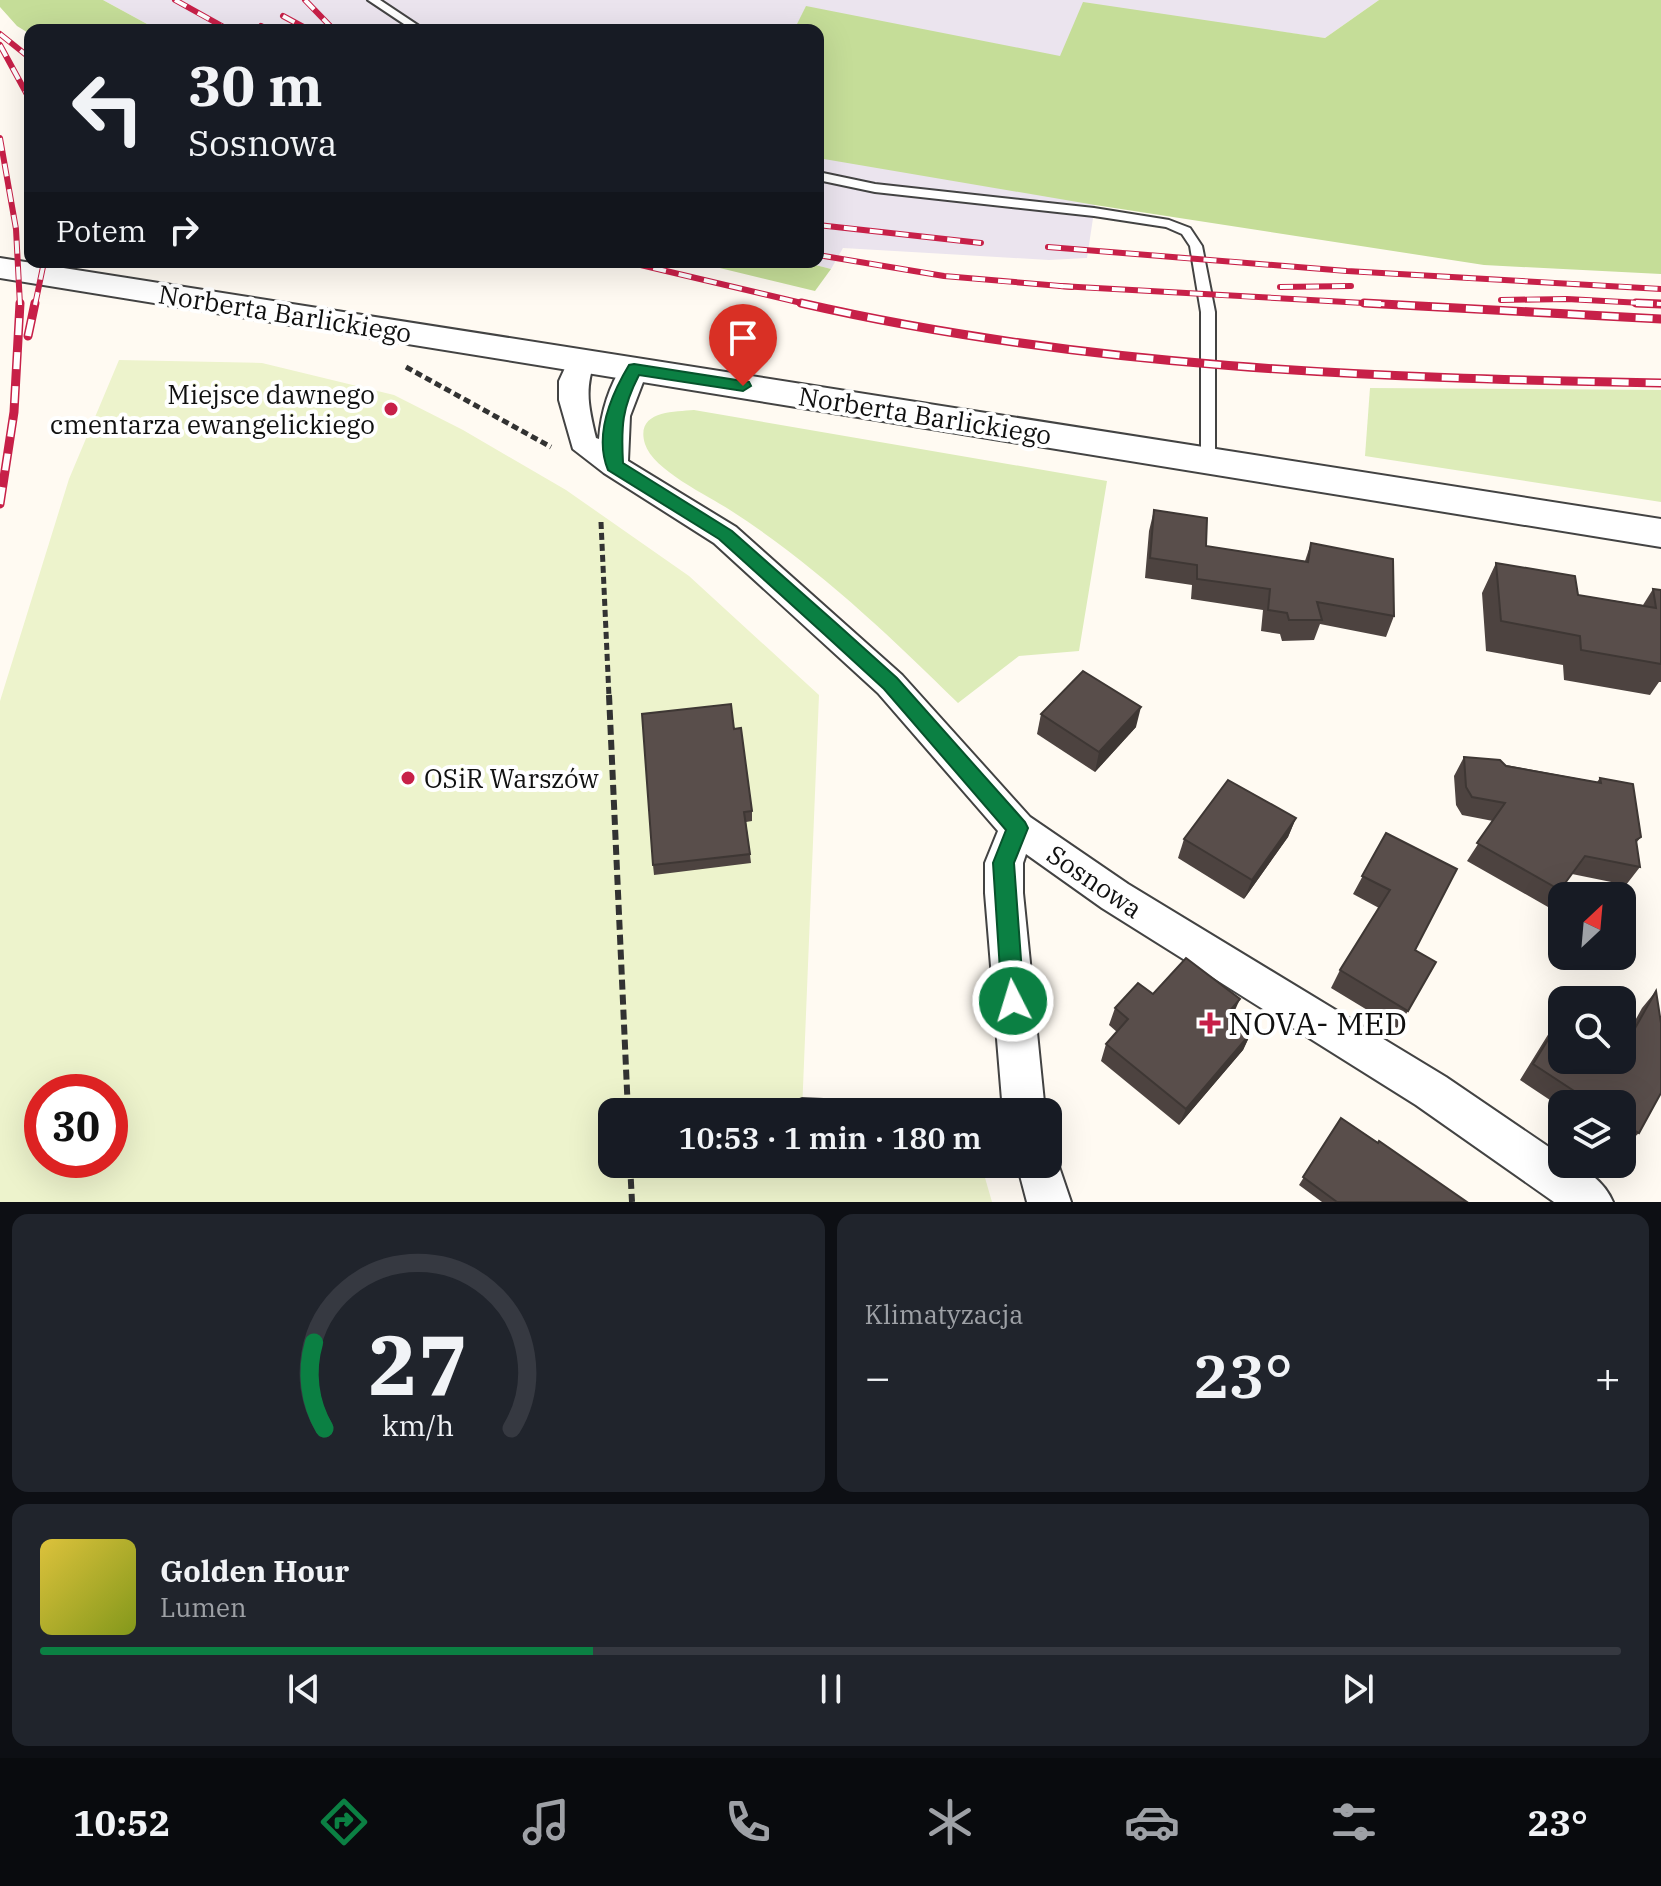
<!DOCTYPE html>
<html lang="pl">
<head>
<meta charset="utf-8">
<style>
	:root { --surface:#171b24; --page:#20242c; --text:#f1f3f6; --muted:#9ea1a6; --line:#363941; --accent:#0b8043 }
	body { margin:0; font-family:"IBM Plex Serif",serif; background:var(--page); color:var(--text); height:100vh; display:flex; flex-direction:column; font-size:30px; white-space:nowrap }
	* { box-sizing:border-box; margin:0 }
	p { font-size:26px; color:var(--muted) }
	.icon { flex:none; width:44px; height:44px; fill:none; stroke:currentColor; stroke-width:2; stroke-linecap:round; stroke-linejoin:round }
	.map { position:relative; height:1202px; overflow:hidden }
	.side { display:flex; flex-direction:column; gap:12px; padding:12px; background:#0d0f14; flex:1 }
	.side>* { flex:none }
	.banner { position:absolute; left:24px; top:24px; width:800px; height:244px; border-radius:16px; box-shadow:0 8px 32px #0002; background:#171b24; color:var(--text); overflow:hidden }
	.needle { width:52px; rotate:26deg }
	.buttons { position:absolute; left:1548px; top:882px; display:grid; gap:16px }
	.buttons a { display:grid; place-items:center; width:88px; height:88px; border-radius:16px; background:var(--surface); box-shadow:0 8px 32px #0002; font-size:40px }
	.speed { position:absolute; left:24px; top:1074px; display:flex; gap:16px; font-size:40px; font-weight:700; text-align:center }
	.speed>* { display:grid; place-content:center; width:104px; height:104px; border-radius:50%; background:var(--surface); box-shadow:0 8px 32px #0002; line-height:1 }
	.speed .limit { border:12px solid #d22; background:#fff; color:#111 }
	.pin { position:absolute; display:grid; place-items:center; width:68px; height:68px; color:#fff; margin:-82px -34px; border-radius:50% 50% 50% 0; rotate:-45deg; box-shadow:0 0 8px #0007 }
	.pin .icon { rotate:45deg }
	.me { position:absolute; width:88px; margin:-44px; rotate:355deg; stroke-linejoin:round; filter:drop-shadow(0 0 6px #0008) }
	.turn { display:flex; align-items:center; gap:28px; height:168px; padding:0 32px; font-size:36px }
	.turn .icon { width:104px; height:104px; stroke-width:2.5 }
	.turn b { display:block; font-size:56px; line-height:68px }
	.then { display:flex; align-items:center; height:76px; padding:0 32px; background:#0003; gap:16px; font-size:30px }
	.big { font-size:60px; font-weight:600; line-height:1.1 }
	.side .card { flex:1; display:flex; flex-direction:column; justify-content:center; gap:12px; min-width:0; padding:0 28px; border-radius:16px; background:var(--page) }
	.side .dial { align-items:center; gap:0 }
	.dial svg { height:208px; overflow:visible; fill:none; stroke:var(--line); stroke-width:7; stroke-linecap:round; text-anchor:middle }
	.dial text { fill:var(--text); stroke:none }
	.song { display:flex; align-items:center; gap:24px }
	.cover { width:96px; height:96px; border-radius:12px; background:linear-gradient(135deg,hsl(50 70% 55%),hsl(70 70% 35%)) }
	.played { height:8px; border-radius:4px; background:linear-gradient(90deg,var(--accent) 35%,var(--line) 35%) }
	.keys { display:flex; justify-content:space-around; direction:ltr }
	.heat { display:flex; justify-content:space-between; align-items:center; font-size:44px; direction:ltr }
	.side .tiles { flex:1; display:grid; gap:12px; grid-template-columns:1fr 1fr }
	.card:last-child { grid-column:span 2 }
	.trip { position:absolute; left:598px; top:1098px; width:464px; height:80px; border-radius:16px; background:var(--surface); box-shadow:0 8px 32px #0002; font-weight:600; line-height:80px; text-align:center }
	.menu { display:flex; height:128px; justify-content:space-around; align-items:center; background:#090b0e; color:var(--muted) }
	.menu .icon { width:56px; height:56px }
	.menu .current { color:var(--accent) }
	.menu b { font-size:36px; color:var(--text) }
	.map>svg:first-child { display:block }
	.industrial { fill:#ebe4ee }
	.green { fill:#ddecb9 }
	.forest { fill:#c5dd98 }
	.pitch { fill:#edf3cc; fill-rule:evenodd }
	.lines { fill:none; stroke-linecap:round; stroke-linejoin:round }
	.service-casing { stroke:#434343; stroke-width:4 }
	.minor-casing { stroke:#434343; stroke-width:4 }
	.tertiary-casing { stroke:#434343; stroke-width:4 }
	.path-far1 { stroke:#323232; stroke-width:5; stroke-dasharray:7 4; stroke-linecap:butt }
	.path { stroke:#323232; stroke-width:6; stroke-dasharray:10 5; stroke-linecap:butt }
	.service { fill:#fff; fill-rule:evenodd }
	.minor { fill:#fff; fill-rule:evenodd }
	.tertiary { fill:#fff; fill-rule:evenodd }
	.rail-far1-casing { stroke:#c72048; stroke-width:6 }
	.rail-casing { stroke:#c72048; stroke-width:9 }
	.rail-far1 { stroke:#fff; stroke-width:4; stroke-dasharray:13; stroke-linecap:butt }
	.rail { stroke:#fff; stroke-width:6; stroke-dasharray:17; stroke-linecap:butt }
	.wall { fill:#4d4340 }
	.shaded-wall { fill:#3e3734 }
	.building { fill:#594e4b; stroke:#3e3734; stroke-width:2 }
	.route { fill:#0b8043; stroke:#07532c; stroke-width:2 }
	.poi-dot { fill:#c72048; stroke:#fff; stroke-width:3 }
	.labels { text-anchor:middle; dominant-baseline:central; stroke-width:8; stroke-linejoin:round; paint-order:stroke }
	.street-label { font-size:26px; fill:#101010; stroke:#fff }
	.poi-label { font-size:26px; fill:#101010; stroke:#fff; text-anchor:end }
	.near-poi-label { font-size:32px; fill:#101010; stroke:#fff; text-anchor:start }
</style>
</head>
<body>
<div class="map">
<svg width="1661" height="1202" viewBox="0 0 1661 1202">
	<rect width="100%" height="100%" fill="#fffaf2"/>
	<path class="industrial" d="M103 0H1379L1325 38 1269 30 1095 205 1087 258 1049 260 843 248 831 269 804 262H818V30H158Z"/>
	<g class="green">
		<path d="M1370 388 1661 390V502L1365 456Z"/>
		<path d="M694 410 1107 481 1079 651 1019 656 958 703C887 633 814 564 730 510 707 495 653 470 645 444 635 411 672 412 694 410Z"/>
	</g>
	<g class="forest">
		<path d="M0 0H103L158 30H30V34L17 26 0 7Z"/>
		<path d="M1379 0H1661V274L1484 265 1095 205 818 158V30H794L806 6 1060 56 1083 2 1325 38Z"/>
		<path d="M695 262H804L831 269 815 291Z"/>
	</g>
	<path class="pitch" d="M119 360 262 363 394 395 463 430 566 490 689 576 819 695 802 1112H612V1164H981L992 1202H0V701L69 479ZM42 1092H110V1160H42Z"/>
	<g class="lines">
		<g class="service-casing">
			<g id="service">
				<path d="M368 0H380L425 30H413Z"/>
				<path d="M818 172 875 184 1094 208 1169 220 1190 228 1202 246 1215 312V461L1213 465H1203L1201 461V312L1190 246 1182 234 1166 227 1094 216 875 192 818 180Z"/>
				<path d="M802 1099 866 1102 873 1105 876 1112H793L795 1102Z"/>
			</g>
		</g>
		<g class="minor-casing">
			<g id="minor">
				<path d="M581 352 591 355 595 361C584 389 589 409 596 438L599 439C601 412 609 386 624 363L634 360 644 363 648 369 630 416 628 461 736 527 902 675 1030 817 1128 884 1446 1077 1562 1156V1164C1584 1164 1605 1183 1613 1202H1554L1416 1105 1102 908 1026 854 1023 863V893L1045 1112H1003L985 893V863L998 831 878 693 714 543 604 473 573 449 559 400V381L571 355Z"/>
				<path d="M1048 1147 1053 1149 1071 1202H1027L1017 1164H1048Z"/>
			</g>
		</g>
		<g class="tertiary-casing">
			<path id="tertiary" d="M0 258 1661 519V547L0 278Z"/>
		</g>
		<g class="path-far1">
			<path d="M406 367 551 447"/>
			<path d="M601 522 609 697"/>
		</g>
		<g class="path">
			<path d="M609 695 628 1112"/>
			<path d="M628 1104 775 1108"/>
			<path d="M630 1164 632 1202"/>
		</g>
		<use href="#service" class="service"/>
		<use href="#minor" class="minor"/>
		<use href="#tertiary" class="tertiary"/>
		<g class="rail-far1-casing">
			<g id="rail-far1">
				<path d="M175 0 229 30"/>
				<path d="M305 0 334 30"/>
				<path d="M283 16 309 30"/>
				<path d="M261 26 269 30"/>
				<path d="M0 34 30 58"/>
				<path d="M0 45 30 100"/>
				<path d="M0 138 16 229 20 305"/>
				<path d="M818 225 981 243"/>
				<path d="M1048 247 1347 271 1661 289"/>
				<path d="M818 255 944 276 1072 287"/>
				<path d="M628 262 810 305"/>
				<path d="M1060 286 1400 305"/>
				<path d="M1280 287 1351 286"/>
				<path d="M1501 300 1567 299 1661 304"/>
				<path d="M35 305 44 262"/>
			</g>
		</g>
		<g class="rail-casing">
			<g id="rail">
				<path d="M801 303C1084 368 1372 378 1661 383"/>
				<path d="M1364 303 1661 319"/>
				<path d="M1636 303 1661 304"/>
				<path d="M28 336 35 303"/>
				<path d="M0 504 14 412 20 303"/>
			</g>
		</g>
		<use href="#rail-far1" class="rail-far1"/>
		<use href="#rail" class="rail"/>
	</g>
	<g class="wall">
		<path d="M1154 510 1206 546 1305 561 1311 543 1394 616 1386 637 1320 624 1314 640 1282 641 1280 634 1261 631 1263 610 1191 599 1192 585 1145 578 1149 531Z"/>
		<path d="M1496 563 1578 595 1643 605 1653 589 1661 590V682H1659L1650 695 1564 680 1563 665 1486 651 1482 593Z"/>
		<path d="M1041 714 1136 727 1095 772 1037 734Z"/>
		<path d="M734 729 752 811V821L746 822 751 863 654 875 653 865Z"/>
		<path d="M1464 757 1597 782 1600 778 1641 837 1636 843 1640 867 1626 885 1572 874 1548 907 1467 861 1493 821 1462 815 1456 805 1454 776Z"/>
		<path d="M1296 818 1288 837 1244 899 1178 858 1184 839Z"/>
		<path d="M1386 833 1415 950 1408 1011 1397 1028 1331 988 1340 970 1379 908 1353 894Z"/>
		<path d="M1656 991 1639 1133 1623 1148H1622V1104H1562V1108L1520 1080 1562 1012V1060L1631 1028 1642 1008Z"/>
		<path d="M1153 994 1232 1018 1251 1033 1243 1050 1179 1125 1101 1061 1106 1044 1117 1032 1109 1025 1115 1008Z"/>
		<path d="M1341 1118 1467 1202H1322L1299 1185Z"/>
	</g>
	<g class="shaded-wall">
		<path d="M1141 707 1136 727 1095 772 1099 752Z"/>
		<path d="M1296 818 1288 837 1244 899 1252 880Z"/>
		<path d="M1240 999 1232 1017 1219 1032 1227 1014Z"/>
		<path d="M1251 1033 1243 1050 1179 1125 1186 1109Z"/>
	</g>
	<g class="building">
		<path d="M1154 510 1207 518 1206 546 1308 562 1311 543 1393 559 1394 616 1317 602 1322 620H1289L1287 613 1268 610 1270 589 1197 579V565L1150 558Z"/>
		<path d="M1496 563 1575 576 1578 595 1656 608 1653 589 1661 590V664L1581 650 1580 636 1501 621Z"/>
		<path d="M1083 671 1141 707 1099 752 1041 714Z"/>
		<path d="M731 704 734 729 741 728 752 811 744 812 750 854 653 865 642 714Z"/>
		<path d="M1464 757 1500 760 1506 766 1601 783 1600 778 1633 784 1641 837 1636 840 1640 867 1585 856 1560 890 1477 843 1505 803 1472 797 1466 787Z"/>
		<path d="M1228 780 1296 818 1252 880 1184 839Z"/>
		<path d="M1386 833 1457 869 1415 950 1436 962 1408 1011 1340 970 1390 890 1362 876Z"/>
		<path d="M1186 958 1240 999 1227 1014 1251 1033 1186 1109 1106 1044 1128 1019 1115 1008 1138 983 1153 994Z"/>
		<path d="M1656 991 1661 1023V1093L1639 1133 1622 1123V1104H1594L1533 1064 1562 1017V1060H1622V1022L1634 1030Z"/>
		<path d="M1576 994 1586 1000H1572Z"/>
		<path d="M1341 1118 1378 1143 1379 1141 1467 1202H1337L1303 1177Z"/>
	</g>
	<path class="route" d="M634 364 749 382 751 386 743 391 639 375C622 408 621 426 623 463L732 531 837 624 897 678 1025 822 1028 828 1014 863 1024 1001 1021 1008 1013 1011 1005 1008 1002 1001 993 863 1006 830 884 689 824 634 719 539 608 470C594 436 611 395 629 365Z"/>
	<g class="poi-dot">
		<circle cx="391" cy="409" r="8"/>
		<circle cx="408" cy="778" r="8"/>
		<path d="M1206 1011h8v8h8v8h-8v8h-8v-8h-8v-8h8z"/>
	</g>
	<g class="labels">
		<g class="street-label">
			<text transform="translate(285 313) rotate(9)">Norberta Barlickiego</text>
			<text transform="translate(925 415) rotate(9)">Norberta Barlickiego</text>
			<text transform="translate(1095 881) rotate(34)">Sosnowa</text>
		</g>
		<g class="poi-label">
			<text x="375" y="394">Miejsce dawnego<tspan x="375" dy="30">cmentarza ewangelickiego</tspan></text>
			<text x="424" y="778" text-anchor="start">OSiR Warszów</text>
		</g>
		<g class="near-poi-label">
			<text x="1228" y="1023">NOVA- MED</text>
		</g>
	</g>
</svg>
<div class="buttons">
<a><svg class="needle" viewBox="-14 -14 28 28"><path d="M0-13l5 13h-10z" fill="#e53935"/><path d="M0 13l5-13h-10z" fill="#9ea1a6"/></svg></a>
<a><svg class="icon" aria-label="search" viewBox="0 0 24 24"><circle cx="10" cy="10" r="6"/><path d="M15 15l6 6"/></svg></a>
<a><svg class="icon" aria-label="layers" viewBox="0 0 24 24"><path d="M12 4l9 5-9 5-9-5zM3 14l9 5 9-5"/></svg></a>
</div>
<div class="speed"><div class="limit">30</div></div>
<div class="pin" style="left:743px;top:386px;background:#d93025"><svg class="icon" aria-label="arrive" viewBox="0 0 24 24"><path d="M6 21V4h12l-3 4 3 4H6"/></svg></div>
<svg class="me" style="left:1013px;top:1001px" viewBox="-20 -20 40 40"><circle r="17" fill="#0b8043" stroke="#fff" stroke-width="3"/><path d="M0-11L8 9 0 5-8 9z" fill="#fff"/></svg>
<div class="trip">10:53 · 1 min · 180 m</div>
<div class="banner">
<div class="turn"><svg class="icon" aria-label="left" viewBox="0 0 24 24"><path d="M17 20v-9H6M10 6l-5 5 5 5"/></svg><div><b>30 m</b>Sosnowa</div></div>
<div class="then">Potem<svg class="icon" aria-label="right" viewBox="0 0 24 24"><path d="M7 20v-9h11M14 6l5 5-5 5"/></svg></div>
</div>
</div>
<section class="side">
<div class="tiles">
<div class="card dial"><svg viewBox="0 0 100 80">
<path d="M14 69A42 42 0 1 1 86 69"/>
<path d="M14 69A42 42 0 0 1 10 36" stroke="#0b8043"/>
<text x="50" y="56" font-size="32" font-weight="700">27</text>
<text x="50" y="72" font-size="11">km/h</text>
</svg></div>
<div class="card"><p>Klimatyzacja</p>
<div class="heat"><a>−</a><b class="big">23°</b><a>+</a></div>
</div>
<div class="card">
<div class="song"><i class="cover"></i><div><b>Golden Hour</b><p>Lumen</p></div></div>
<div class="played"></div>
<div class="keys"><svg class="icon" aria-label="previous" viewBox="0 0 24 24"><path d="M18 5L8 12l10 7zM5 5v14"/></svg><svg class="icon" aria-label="pause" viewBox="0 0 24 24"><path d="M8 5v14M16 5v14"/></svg><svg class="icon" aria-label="next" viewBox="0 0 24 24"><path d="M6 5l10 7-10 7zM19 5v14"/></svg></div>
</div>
</div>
</section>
<nav class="menu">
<b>10:52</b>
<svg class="icon current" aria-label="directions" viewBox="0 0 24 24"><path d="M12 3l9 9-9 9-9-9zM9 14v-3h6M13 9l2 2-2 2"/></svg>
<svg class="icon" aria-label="music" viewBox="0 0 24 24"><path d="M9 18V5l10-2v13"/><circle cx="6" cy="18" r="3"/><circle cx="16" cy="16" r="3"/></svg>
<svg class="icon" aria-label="phone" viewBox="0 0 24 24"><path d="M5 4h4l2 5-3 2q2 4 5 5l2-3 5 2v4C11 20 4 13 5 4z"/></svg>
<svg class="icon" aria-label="climate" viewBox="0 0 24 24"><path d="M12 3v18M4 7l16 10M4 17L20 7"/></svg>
<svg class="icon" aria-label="car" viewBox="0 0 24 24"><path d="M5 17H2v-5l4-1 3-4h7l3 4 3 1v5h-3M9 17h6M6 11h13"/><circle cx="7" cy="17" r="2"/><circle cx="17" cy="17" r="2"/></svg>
<svg class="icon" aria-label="filters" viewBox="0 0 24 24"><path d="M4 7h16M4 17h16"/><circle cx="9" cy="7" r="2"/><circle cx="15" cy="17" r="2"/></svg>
<b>23°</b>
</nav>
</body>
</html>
